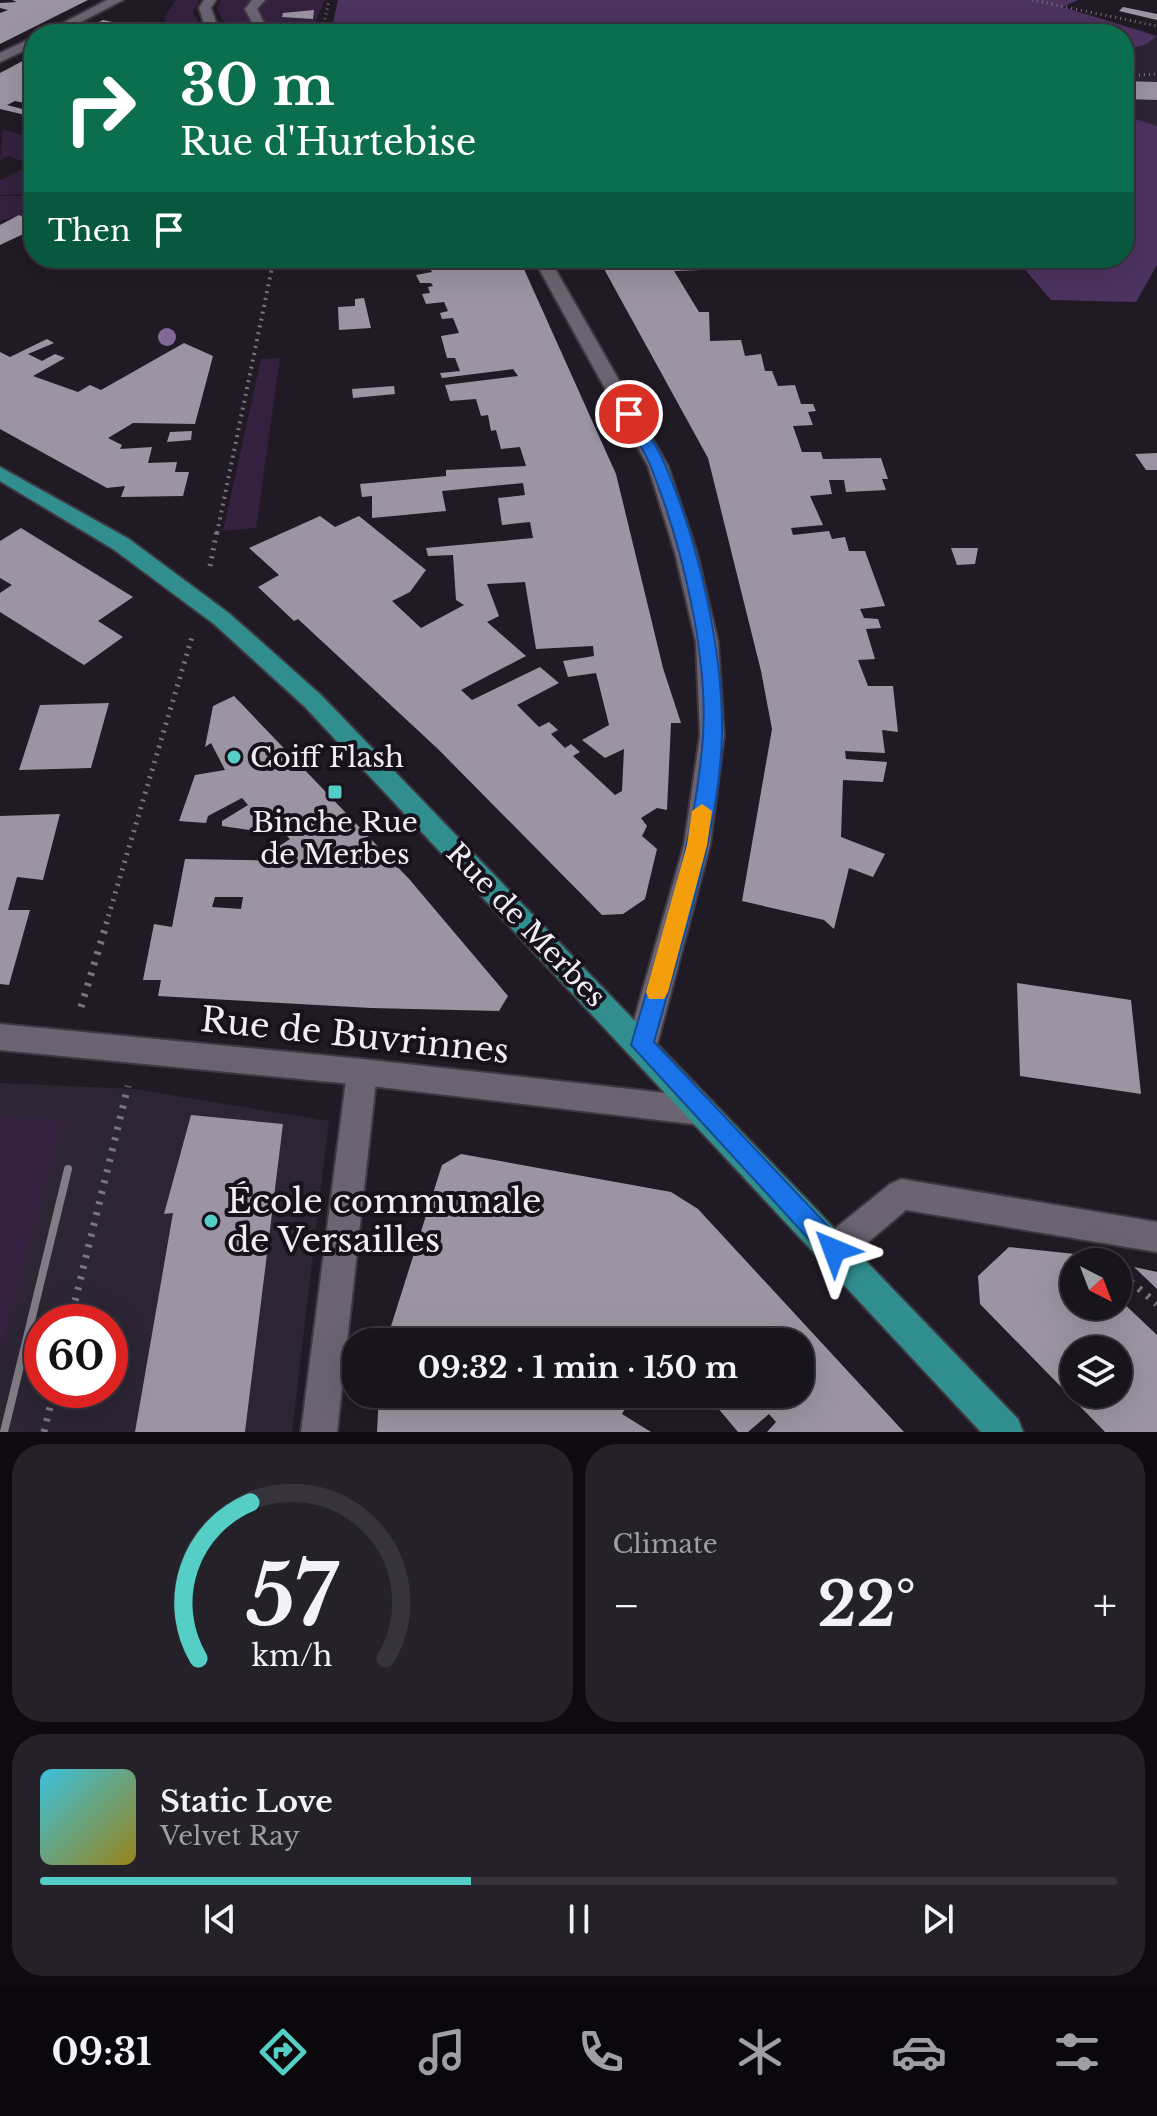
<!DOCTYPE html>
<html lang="en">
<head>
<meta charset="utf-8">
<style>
	:root { --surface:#18141c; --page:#252129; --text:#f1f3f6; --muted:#9f9ea3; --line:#36333b; --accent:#55cec6 }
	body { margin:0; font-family:"Libre Baskerville",serif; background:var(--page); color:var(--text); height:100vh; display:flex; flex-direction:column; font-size:30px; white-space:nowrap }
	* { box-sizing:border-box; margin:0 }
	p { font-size:26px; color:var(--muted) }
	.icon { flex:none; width:44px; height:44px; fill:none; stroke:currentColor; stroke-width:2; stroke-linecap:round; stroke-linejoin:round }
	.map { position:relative; height:1432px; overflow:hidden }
	.panel { display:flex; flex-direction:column; gap:12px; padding:12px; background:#0d0b0f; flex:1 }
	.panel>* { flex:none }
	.guide { position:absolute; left:24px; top:24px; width:1110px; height:244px; border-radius:32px; box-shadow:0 8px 32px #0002,0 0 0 2px var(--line); background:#0b6e4f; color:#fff; overflow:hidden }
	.needle { width:52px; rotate:138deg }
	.fabs { position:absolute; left:1060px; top:1248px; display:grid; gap:16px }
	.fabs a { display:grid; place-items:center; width:72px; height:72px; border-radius:50%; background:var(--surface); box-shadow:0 8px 32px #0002,0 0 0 2px var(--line); font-size:40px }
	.speed { position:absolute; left:24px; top:1304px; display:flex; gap:16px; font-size:40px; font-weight:700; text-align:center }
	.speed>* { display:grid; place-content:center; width:104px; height:104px; border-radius:50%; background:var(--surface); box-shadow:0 8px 32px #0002,0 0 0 2px var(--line); line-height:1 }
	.speed .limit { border:12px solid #d22; background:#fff; color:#111 }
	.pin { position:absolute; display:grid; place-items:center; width:68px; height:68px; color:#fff; margin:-34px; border:4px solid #fff; border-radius:50%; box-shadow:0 2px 8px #0007 }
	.me { position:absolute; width:88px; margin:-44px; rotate:316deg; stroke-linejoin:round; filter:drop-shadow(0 0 6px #0008) }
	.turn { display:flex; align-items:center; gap:28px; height:168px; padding:0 24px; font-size:36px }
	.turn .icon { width:104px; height:104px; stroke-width:2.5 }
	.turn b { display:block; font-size:56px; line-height:68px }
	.then { display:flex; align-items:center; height:76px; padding:0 24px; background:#0003; gap:16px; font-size:30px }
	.big { font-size:60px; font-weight:700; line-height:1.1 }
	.panel .widget { flex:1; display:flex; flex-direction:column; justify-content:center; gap:12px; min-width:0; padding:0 28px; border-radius:32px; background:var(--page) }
	.panel .dial { align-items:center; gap:0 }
	.dial svg { height:208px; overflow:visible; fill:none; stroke:var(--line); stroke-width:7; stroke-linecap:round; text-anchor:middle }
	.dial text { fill:var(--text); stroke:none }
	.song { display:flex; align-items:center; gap:24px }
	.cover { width:96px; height:96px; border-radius:12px; background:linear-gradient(135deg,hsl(190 70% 55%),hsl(50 70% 35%)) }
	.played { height:8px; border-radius:4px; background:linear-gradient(90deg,var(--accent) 40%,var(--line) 40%) }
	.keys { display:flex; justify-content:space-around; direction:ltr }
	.heat { display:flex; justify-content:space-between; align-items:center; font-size:44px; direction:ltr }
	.panel .tiles { flex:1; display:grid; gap:12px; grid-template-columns:1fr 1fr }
	.widget:last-child { grid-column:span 2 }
	.trip { position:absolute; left:342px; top:1328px; width:472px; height:80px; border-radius:32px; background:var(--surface); box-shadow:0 8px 32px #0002,0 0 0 2px var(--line); font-weight:700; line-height:80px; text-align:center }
	.tabs { display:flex; height:128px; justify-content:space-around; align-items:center; background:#0a080b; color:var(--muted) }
	.tabs .icon { width:56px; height:56px }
	.tabs .selected { color:var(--accent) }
	.tabs b { font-size:36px; color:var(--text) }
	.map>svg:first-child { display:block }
	.built { fill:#2d2434; fill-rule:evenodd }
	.green { fill:#33213f }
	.forest { fill:#4d3360 }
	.building { fill:#9c94a2; fill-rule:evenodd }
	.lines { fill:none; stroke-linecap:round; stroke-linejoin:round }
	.service-casing { stroke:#3d3841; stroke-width:4 }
	.minor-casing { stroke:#3d3841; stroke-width:4 }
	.tertiary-casing { stroke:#3d3841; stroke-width:4 }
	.primary-casing { stroke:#3d3841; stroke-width:4 }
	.path-far3 { stroke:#7a747e; stroke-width:3; stroke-dasharray:1 4; stroke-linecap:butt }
	.path-far2 { stroke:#7a747e; stroke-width:4; stroke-dasharray:2 5; stroke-linecap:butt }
	.path-far1 { stroke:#7a747e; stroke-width:5; stroke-dasharray:2 6; stroke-linecap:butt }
	.path { stroke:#7a747e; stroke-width:7; stroke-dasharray:3 8; stroke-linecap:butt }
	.service { fill:#6b6371; fill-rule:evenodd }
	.minor { fill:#6b6371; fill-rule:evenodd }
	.tertiary { fill:#6b6371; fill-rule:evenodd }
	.primary { fill:#318e8e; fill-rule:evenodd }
	.rail { stroke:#817c85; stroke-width:8 }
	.tree { fill:#836996 }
	.route { fill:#1a73e8; stroke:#114b97; stroke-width:2 }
	.slow { fill:#f59e0b }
	.poi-dot { fill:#55cec6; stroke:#17111c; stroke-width:3 }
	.labels { text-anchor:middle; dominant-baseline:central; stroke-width:8; stroke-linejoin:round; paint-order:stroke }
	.poi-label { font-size:28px; fill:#f1edf5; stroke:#17111c; text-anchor:start }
	.street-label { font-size:28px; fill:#f1edf5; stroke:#17111c }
	.near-street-label { font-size:34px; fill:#f1edf5; stroke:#17111c }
	.near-poi-label { font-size:34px; fill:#f1edf5; stroke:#17111c; text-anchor:start }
</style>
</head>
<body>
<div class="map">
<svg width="1157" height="1432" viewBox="0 0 1157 1432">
	<rect width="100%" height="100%" fill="#201a25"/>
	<g class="built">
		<path d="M1157 36V126L1124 115V51L1147 44Z"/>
		<path d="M0 1083 135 1089 329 1121 292 1432H0ZM42 1322H110V1390H42Z"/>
	</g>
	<g class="green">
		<path d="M176 0H199L193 12 203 30 194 32 166 25 165 16Z"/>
		<path d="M221 0H325L310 34H238L221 18 217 8Z"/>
		<path d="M3 130 34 138V194L0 195V180L31 165 9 156 0 160Z"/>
		<path d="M0 196H34V222L19 216 0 221Z"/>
		<path d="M280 358 256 528 223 531 261 359Z"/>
		<path d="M0 1118 62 1119 0 1353Z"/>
	</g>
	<g class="forest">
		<path d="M338 0H1078L1063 7 1157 36 1147 44 1124 51V34H340L331 31Z"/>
		<path d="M1124 115 1157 126V265L1136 302 1051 300 1015 258H1124Z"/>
	</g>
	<g class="building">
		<path d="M12 0H88L0 44V13L8 10 0 8V3L17 2Z"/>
		<path d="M1123 7 1157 14V20L1119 11Z"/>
		<path d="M314 10 313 19 282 17 283 13Z"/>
		<path d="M103 20 126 25 108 34H74Z"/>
		<path d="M34 55 31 99 34 105 15 101 7 105 34 112V117L0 109V73Z"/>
		<path d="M1124 81 1157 82V100L1124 99Z"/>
		<path d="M19 215 34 222V229L0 245V225Z"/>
		<path d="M443 258H519L616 474 663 668 681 723H671L667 810 657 808 641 818 647 826 642 836 657 849 645 899 623 914 602 915 438 749 298 619 294 621 258 587 279 575 249 548 320 516 335 527 359 516 426 570 410 592 392 601 421 628 464 605 456 600 453 555 428 556 426 548 533 538 530 522 502 525 498 498 525 495 523 483 442 491 446 511 372 518V496L362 497 360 484 446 476V470L526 466 520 447 501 449 496 430 491 431 488 415 481 416 476 399 450 401 445 385 518 376 513 369 442 378 440 373 460 371 455 358H447L441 336 459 333 453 318 442 319 440 313 448 311 444 302 426 304 422 294 430 293 428 287 433 286 431 283H420L416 275 432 272 428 265 445 263ZM525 582 536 649 593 646 594 656 563 661 568 677 596 673 609 725 582 740 605 758 624 749 622 791 615 795 573 756 580 752 571 744 565 748 551 734 558 730 549 722 539 727 517 705 559 683 540 667 472 700 461 690 526 656 487 622 499 616 487 584Z"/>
		<path d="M598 258H693L694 265 729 263 730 269 674 271 699 312H709L710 341 741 340 745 356 761 354 765 371H772L778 386 795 385 801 404H813L816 411 808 412 813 425 793 426 802 452H821L823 459 881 458 888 479H882L886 490 846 492 844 480H829L832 494 810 496 823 525 791 528 793 535 829 531 832 539 845 537 849 551H865L885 606 860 609 864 618 878 619 881 628 866 629 875 659 858 660 868 686H893L898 732 882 730 885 753 845 751 846 759 887 762 883 782 843 780 841 837 885 854 873 877 849 868 834 929 824 920 742 901 772 729 761 671 708 458Z"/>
		<path d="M364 298 371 328 339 330 338 307 355 306V299Z"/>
		<path d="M47 339 54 343 28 354 42 361 55 354 65 358 33 376 78 392 90 385 101 390 184 343 213 356 195 424 133 423 108 438 122 445 120 449 152 447 148 463 177 462 175 472H189L183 496 121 497 125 486 107 488 0 429V352L10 357Z"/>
		<path d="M394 386 395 394 353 398 352 389Z"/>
		<path d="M192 431 191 440 167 442 170 432Z"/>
		<path d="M1157 453V470H1146L1135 454Z"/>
		<path d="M21 528 133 597 98 621 123 637 84 665 0 612V593L12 585 0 578V541Z"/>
		<path d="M951 548H978L975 564 957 565Z"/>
		<path d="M234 696 410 880 508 996 499 1011 371 1008 158 996 161 980H143L154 924 172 927 185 859 292 861 278 847 290 839 272 822 256 831 222 826V821L248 805 242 798 208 816 206 823 179 821 195 775 225 770 211 743 205 747 213 706ZM215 897H243L241 909 212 907Z"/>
		<path d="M109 703 91 768 19 770 40 705Z"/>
		<path d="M60 814 43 880 17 877 8 910H30L9 985 0 984V816Z"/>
		<path d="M1017 983 1131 1000 1141 1094 1020 1076Z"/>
		<path d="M191 1115 283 1124 245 1432H135L173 1213 164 1214Z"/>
		<path d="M461 1154 671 1192 698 1209 904 1432H767L776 1422 769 1414 748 1432H738L706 1394H800V1342H386L442 1165Z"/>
		<path d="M1009 1247 1075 1254 1082 1262H1074V1306H1118V1298L1157 1335V1432H1105L980 1304 978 1276ZM1074 1350H1118V1394H1074Z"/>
		<path d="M1134 1267 1157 1272V1289Z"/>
		<path d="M379 1394H633L622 1414 651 1432H377Z"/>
	</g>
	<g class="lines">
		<g class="service-casing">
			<path id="service" d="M252 0H265L257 9 270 34H258L245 9Z"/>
		</g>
		<g class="minor-casing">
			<g id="minor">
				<path d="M204 0H216L211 8 216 22 228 34H214L204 23 199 8Z"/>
				<path d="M533 258H549L668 466 697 553 718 642 724 735 710 845 657 1045 652 1054 642 1058 632 1054 627 1045 684 845 700 735 696 642 675 553 648 466Z"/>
				<path d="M362 1059 373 1063 377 1072 337 1432H301L347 1072 351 1063Z"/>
				<path d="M901 1179 1157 1222V1252L906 1210 846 1261 834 1266 822 1261 818 1250 822 1239 890 1184Z"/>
			</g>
		</g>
		<g class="tertiary-casing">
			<g id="tertiary">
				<path d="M107 0H123L58 34H42Z"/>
				<path d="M34 37V46L0 62V53Z"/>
				<path d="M0 1024 362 1059 701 1097 712 1101 716 1111 712 1121 701 1125 362 1085 0 1050Z"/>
			</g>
		</g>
		<g class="primary-casing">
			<path id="primary" d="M0 467 129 539 230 614 321 695 1018 1419 1023 1432H981L305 707 214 624 113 549 0 481Z"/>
		</g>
		<g class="path-far3">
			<path d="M1032 0 1157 26"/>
			<path d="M136 23 181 33"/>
			<path d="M322 34 329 0"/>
			<path d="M1124 76 1157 74"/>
		</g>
		<path class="path-far2" d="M217 533 274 258"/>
		<g class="path-far1">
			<path d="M210 566 217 531"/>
			<path d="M106 924 192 637"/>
		</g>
		<g class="path">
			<path d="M81 1007 107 922"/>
			<path d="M1122 1274 1157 1304"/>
			<path d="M70 1322 128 1086"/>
			<path d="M44 1432 54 1390"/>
		</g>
		<use href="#service" class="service"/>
		<use href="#minor" class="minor"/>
		<use href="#tertiary" class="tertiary"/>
		<use href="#primary" class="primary"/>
		<path class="rail" d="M4 1432 68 1169"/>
	</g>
	<circle class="tree" cx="167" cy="337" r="9"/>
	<path class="route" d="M629 410 636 414C646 431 659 449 666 467 699 545 723 649 722 734 720 831 680 947 654 1042L843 1242 847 1250 843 1258 834 1262 826 1258 631 1045C660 944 696 841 703 736 708 653 682 545 651 467 644 449 631 431 622 414Z"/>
	<path class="slow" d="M702 804 712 811 707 845 668 992 664 999H649L646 992 687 845 692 811Z"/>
	<g class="poi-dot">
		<circle cx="234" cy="757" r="8"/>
		<rect x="327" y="784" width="16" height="16" rx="4"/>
		<circle cx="211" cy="1221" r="8"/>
	</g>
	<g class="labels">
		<g class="poi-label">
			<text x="250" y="757">Coiff Flash</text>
			<text x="335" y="822" text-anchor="middle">Binche Rue<tspan x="335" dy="32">de Merbes</tspan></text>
		</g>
		<g class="street-label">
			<text transform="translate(526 925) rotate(46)">Rue de Merbes</text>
		</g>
		<g class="near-street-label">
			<text transform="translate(355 1035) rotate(6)">Rue de Buvrinnes</text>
		</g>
		<g class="near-poi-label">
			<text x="227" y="1201">École communale<tspan x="227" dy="39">de Versailles</tspan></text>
		</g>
	</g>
</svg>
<div class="fabs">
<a><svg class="needle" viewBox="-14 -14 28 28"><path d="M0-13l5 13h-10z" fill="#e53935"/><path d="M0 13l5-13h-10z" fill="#9f9ea3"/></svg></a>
<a><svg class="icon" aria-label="layers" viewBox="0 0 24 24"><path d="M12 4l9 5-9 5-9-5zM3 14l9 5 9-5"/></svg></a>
</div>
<div class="speed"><div class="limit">60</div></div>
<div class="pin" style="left:629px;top:414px;background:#d93025"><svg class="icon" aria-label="arrive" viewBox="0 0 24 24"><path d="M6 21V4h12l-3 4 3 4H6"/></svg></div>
<svg class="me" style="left:834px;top:1250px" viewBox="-20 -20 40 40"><path d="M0-17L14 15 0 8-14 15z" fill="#1a73e8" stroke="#fff" stroke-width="4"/></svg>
<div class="trip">09:32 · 1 min · 150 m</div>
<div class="guide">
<div class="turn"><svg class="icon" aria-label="right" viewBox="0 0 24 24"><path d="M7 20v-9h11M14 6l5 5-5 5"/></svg><div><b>30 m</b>Rue d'Hurtebise</div></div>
<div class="then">Then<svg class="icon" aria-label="arrive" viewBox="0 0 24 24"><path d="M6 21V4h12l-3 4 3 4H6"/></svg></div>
</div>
</div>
<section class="panel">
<div class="tiles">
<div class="widget dial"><svg viewBox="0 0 100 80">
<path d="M14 69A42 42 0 1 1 86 69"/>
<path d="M14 69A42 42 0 0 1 34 9" stroke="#55cec6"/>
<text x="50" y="56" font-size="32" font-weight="700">57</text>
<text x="50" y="72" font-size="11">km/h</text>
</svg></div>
<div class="widget"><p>Climate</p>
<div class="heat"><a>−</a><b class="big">22°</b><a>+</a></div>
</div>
<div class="widget">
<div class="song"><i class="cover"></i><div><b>Static Love</b><p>Velvet Ray</p></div></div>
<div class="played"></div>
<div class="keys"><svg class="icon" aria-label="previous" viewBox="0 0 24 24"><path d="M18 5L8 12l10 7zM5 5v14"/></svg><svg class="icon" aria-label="pause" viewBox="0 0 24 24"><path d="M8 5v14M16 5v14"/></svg><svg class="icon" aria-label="next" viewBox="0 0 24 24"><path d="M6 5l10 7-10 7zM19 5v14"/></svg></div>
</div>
</div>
</section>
<nav class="tabs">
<b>09:31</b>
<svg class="icon selected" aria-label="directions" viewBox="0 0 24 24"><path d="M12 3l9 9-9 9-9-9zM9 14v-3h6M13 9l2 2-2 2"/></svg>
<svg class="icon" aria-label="music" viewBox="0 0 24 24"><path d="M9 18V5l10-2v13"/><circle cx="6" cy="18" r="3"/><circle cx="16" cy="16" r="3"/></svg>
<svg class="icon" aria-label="phone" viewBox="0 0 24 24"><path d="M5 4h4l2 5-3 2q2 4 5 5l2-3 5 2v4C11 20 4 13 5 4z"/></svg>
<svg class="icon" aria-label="climate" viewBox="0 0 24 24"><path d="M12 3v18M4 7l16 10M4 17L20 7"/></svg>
<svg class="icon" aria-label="car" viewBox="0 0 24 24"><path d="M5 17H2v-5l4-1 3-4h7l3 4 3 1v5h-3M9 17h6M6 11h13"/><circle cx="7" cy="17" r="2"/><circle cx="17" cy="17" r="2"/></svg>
<svg class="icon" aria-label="filters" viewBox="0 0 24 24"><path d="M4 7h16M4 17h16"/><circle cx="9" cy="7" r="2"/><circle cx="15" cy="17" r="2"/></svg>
</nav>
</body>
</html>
